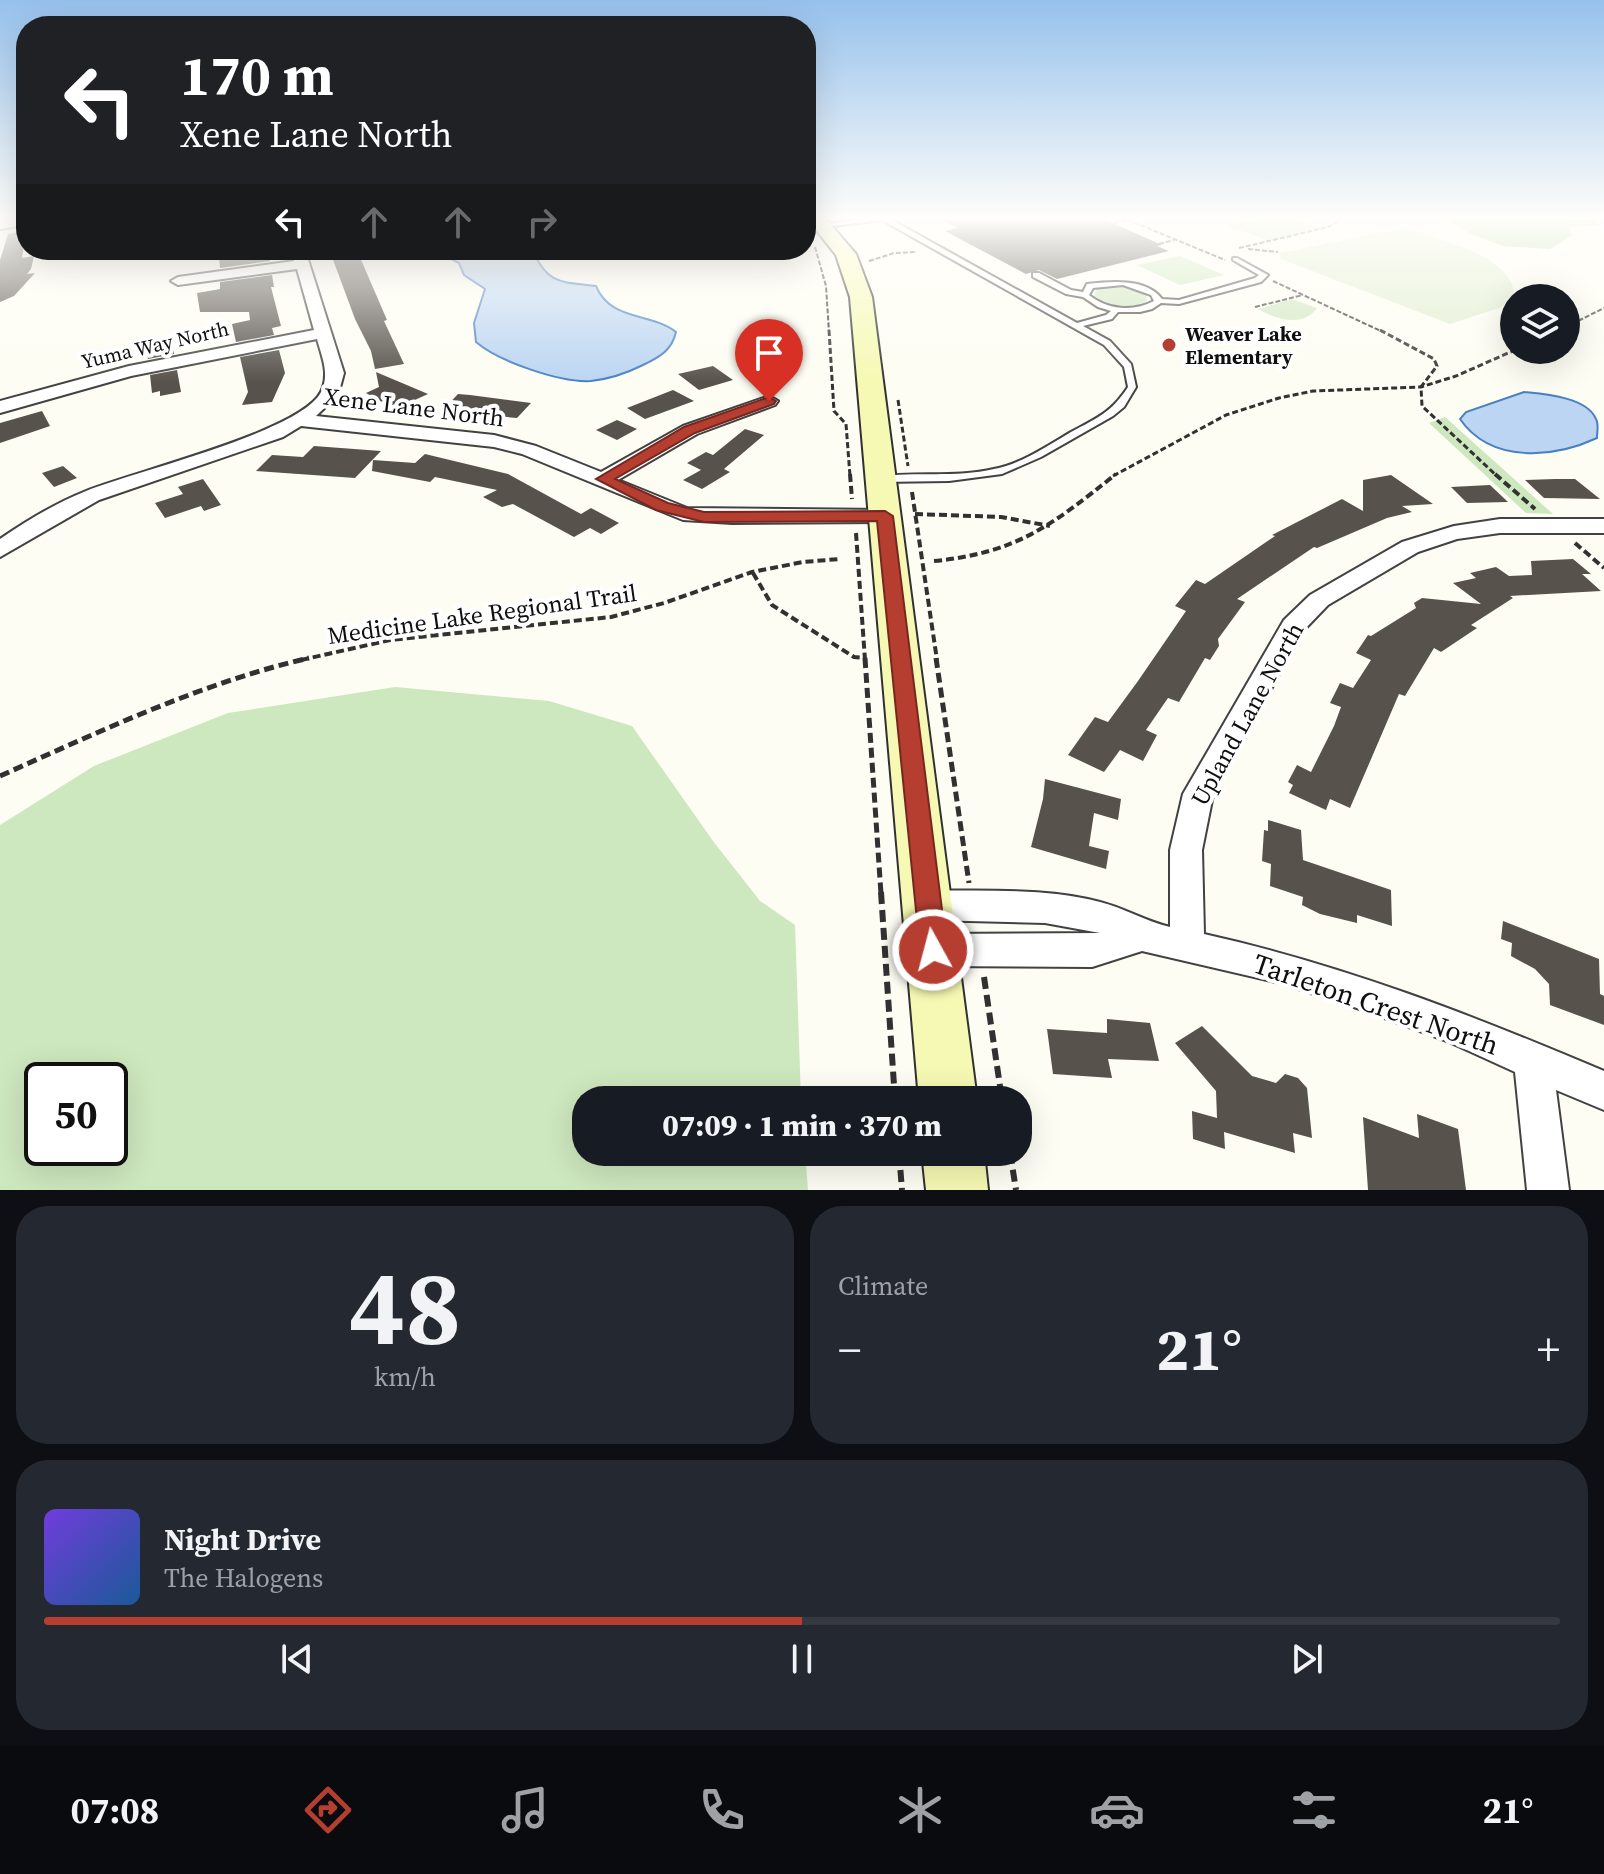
<!DOCTYPE html>
<html lang="en">
<head>
<meta charset="utf-8">
<style>
	:root { --surface:#171b24; --page:#242831; --text:#f1f3f6; --muted:#9ea1a6; --line:#363941; --accent:#b53e31 }
	body { margin:0; font-family:"Source Serif 4",serif; background:var(--page); color:var(--text); height:100vh; display:flex; flex-direction:column; font-size:30px; white-space:nowrap }
	* { box-sizing:border-box; margin:0 }
	p { font-size:26px; color:var(--muted) }
	.icon { flex:none; width:44px; height:44px; fill:none; stroke:currentColor; stroke-width:2; stroke-linecap:round; stroke-linejoin:round }
	.map { position:relative; height:1190px; overflow:hidden }
	.drawer { display:flex; flex-direction:column; gap:16px; padding:16px; background:#0d0f14; flex:1 }
	.drawer>* { flex:none }
	.hud { position:absolute; left:16px; top:16px; width:800px; height:244px; border-radius:32px; box-shadow:0 8px 32px #0002; background:#202124; color:#fff; overflow:hidden }
	.fabs { position:absolute; left:1500px; top:284px; display:grid; gap:16px }
	.fabs a { display:grid; place-items:center; width:80px; height:80px; border-radius:50%; background:var(--surface); box-shadow:0 8px 32px #0002; font-size:40px }
	.speed { position:absolute; left:24px; top:1062px; display:flex; gap:16px; font-size:40px; font-weight:700; text-align:center }
	.speed>* { display:grid; place-content:center; width:104px; height:104px; border-radius:50%; background:var(--surface); box-shadow:0 8px 32px #0002; line-height:1 }
	.speed .limit { border:4px solid #111; border-radius:12px; background:#fff; color:#111 }
	.pin { position:absolute; display:grid; place-items:center; width:68px; height:68px; color:#fff; margin:-82px -34px; border-radius:50% 50% 50% 0; rotate:-45deg; box-shadow:0 0 8px #0007 }
	.pin .icon { rotate:45deg }
	.me { position:absolute; width:88px; margin:-44px; rotate:353deg; stroke-linejoin:round; filter:drop-shadow(0 0 6px #0008) }
	.turn { display:flex; align-items:center; gap:28px; height:168px; padding:0 32px; font-size:36px }
	.turn .icon { width:104px; height:104px; stroke-width:2.5 }
	.turn b { display:block; font-size:56px; line-height:68px }
	.lanes { display:flex; align-items:center; height:76px; padding:0 32px; background:#0003; justify-content:center; gap:40px; direction:ltr }
	.lanes .off { opacity:.35 }
	.big { font-size:60px; font-weight:800; line-height:1.1 }
	.drawer .card { flex:1; display:flex; flex-direction:column; justify-content:center; gap:12px; min-width:0; padding:0 28px; border-radius:32px; background:var(--page) }
	.drawer .dial { align-items:center; gap:0 }
	.dial b { font-size:104px; line-height:1 }
	.song { display:flex; align-items:center; gap:24px }
	.cover { width:96px; height:96px; border-radius:12px; background:linear-gradient(135deg,hsl(260 70% 55%),hsl(210 70% 35%)) }
	.played { height:8px; border-radius:4px; background:linear-gradient(90deg,var(--accent) 50%,var(--line) 50%) }
	.keys { display:flex; justify-content:space-around; direction:ltr }
	.heat { display:flex; justify-content:space-between; align-items:center; font-size:44px; direction:ltr }
	.drawer .tiles { flex:1; display:grid; gap:16px; grid-template-columns:1fr 1fr }
	.card:last-child { grid-column:span 2 }
	.trip { position:absolute; left:572px; top:1086px; width:460px; height:80px; border-radius:32px; background:var(--surface); box-shadow:0 8px 32px #0002; font-weight:800; line-height:80px; text-align:center }
	.tab-bar { display:flex; height:128px; justify-content:space-around; align-items:center; background:#090b0e; color:var(--muted) }
	.tab-bar .icon { width:56px; height:56px }
	.tab-bar .selected { color:var(--accent) }
	.tab-bar b { font-size:36px; color:var(--text) }
	.map>svg:first-child { display:block }
	.green { fill:#cde7be; fill-rule:evenodd }
	.forest { fill:#afd69f }
	.pitch { fill:#dfeecf }
	.water { fill:#bbd5f2; stroke:#4880c3; stroke-width:2 }
	.building { fill:#57524c }
	.lines { fill:none; stroke-linecap:round; stroke-linejoin:round }
	.service-casing { stroke:#424242; stroke-width:4 }
	.minor-casing { stroke:#424242; stroke-width:4 }
	.secondary-casing { stroke:#313131; stroke-width:4 }
	.path-far4 { stroke:#313131; stroke-width:2; stroke-dasharray:5 2; stroke-linecap:butt }
	.path-far3 { stroke:#313131; stroke-width:3; stroke-dasharray:6 3; stroke-linecap:butt }
	.path-far2 { stroke:#313131; stroke-width:4; stroke-dasharray:8 4; stroke-linecap:butt }
	.path-far1 { stroke:#313131; stroke-width:5; stroke-dasharray:10 5; stroke-linecap:butt }
	.path { stroke:#313131; stroke-width:6; stroke-dasharray:12 6; stroke-linecap:butt }
	.service { fill:#fff; fill-rule:evenodd }
	.minor { fill:#fff; fill-rule:evenodd }
	.secondary { fill:#f6f9b3; fill-rule:evenodd }
	.route { fill:#b53e31; stroke:#762820; stroke-width:2 }
	.poi-dot { fill:#b53e31; stroke:#fff; stroke-width:3 }
	.labels { text-anchor:middle; dominant-baseline:central; stroke-width:8; stroke-linejoin:round; paint-order:stroke }
	.far-poi-label { font-size:20px; font-weight:bold; fill:#0f0f0f; stroke:#fff; text-anchor:start }
	.far-street-label { font-size:20px; fill:#0f0f0f; stroke:#fff }
	.street-label { font-size:24px; fill:#0f0f0f; stroke:#fff }
	.near-street-label { font-size:28px; fill:#0f0f0f; stroke:#fff }
</style>
</head>
<body>
<div class="map">
<svg width="1604" height="1190" viewBox="0 0 1604 1190">
	<rect width="100%" height="100%" fill="#fefdf3"/>
	<g class="green">
		<path d="M1263 217H1291L1322 228 1267 240 1226 225Z"/>
		<path d="M1180 256 1224 275 1180 285 1137 265Z"/>
		<path d="M1122 286 1145 293 1147 301C1131 310 1108 307 1094 295L1098 288Z"/>
		<path d="M1292 299 1317 308C1303 328 1275 319 1258 309Z"/>
		<path d="M1445 417 1553 514 1526 513 1429 423Z"/>
		<path d="M395 687 549 701 632 726 713 841 760 901 795 925 801 1100H586V1152H805L808 1190H0V825L94 766 228 713ZM110 1080V1148H42V1080Z"/>
	</g>
	<path class="forest" d="M1443 217 1594 220 1600 225 1567 227 1572 235 1550 249 1503 246 1472 234Z"/>
	<path class="pitch" d="M1405 228C1435 238 1513 256 1514 294L1502 307 1450 324 1281 259 1280 253Z"/>
	<g class="water">
		<path d="M433 250H533C547 285 562 282 596 286 611 322 651 312 676 332 672 350 660 357 643 365 627 373 609 379 591 381 560 383 498 361 476 342L474 323 485 289 464 275 459 263Z"/>
		<path d="M1524 392C1544 394 1587 397 1596 419 1599 424 1597 432 1597 438 1554 458 1491 464 1460 419L1466 412Z"/>
	</g>
	<g class="building">
		<path d="M936 217H1099L1162 245 1157 246 1169 251 1057 279 1039 270 1026 274 945 231 958 228Z"/>
		<path d="M26 231 22 258 34 256 31 269 27 274 35 273 14 296 0 302V260L8 234Z"/>
		<path d="M268 250 270 261 220 268 219 257Z"/>
		<path d="M350 254 359 255 387 320 384 321 404 364 375 369 371 351 355 319 332 257Z"/>
		<path d="M272 275 274 287H271L281 326 272 328 274 335 236 342 232 324 250 320 249 312H200L197 293 220 289V282Z"/>
		<path d="M171 338 174 354 148 359 145 343Z"/>
		<path d="M279 350 285 373 272 402 242 405 248 392 240 357Z"/>
		<path d="M713 366 733 380 699 390 678 374Z"/>
		<path d="M177 370 181 392 160 396V391L152 393 150 375Z"/>
		<path d="M376 372 428 394 395 409 366 393 379 387Z"/>
		<path d="M673 390 694 401 645 419 627 408Z"/>
		<path d="M458 394 470 395 531 403 517 418 442 411Z"/>
		<path d="M42 411 50 426 0 443V423Z"/>
		<path d="M617 420 637 429 617 440 596 430Z"/>
		<path d="M745 429 764 435 724 469 730 472 702 489 683 480 701 470 687 463 706 452 713 455Z"/>
		<path d="M314 446 381 451 355 478 256 471 272 455 303 457Z"/>
		<path d="M425 454 508 474 581 514 591 508 619 523 601 534 590 528 574 537 513 504 502 507 483 497 497 490 435 477 430 482 372 471 373 460 415 463Z"/>
		<path d="M63 466 77 478 54 487 42 473Z"/>
		<path d="M1391 475 1433 504 1402 506 1412 512 1387 518 1317 548 1314 547 1237 599 1245 602 1218 639 1219 646 1210 660 1205 658 1179 702 1168 698 1146 730 1157 735 1143 761 1120 750 1104 772 1068 755 1095 717 1108 722 1138 681 1186 611 1175 606 1196 580 1205 584 1275 536 1272 535 1342 499 1363 511V480Z"/>
		<path d="M203 479 221 505 204 511 201 506 165 518 155 503 183 494 178 487Z"/>
		<path d="M1555 479H1575L1600 499 1544 498 1525 480Z"/>
		<path d="M1490 485 1508 502 1467 503 1451 487Z"/>
		<path d="M1573 559 1591 574H1582L1601 591 1510 596 1513 598 1471 625 1477 628 1441 652 1434 648 1405 696 1399 694 1350 808 1330 799 1326 810 1289 793 1293 785 1288 782 1297 765 1311 772 1334 726 1341 707 1330 703 1340 683 1353 688 1371 660 1356 653 1368 635 1371 636 1416 608 1414 603 1422 598 1481 604 1453 583 1476 578 1470 573 1496 567 1509 576 1532 575 1531 561Z"/>
		<path d="M1045 779 1121 799 1118 820 1094 813 1089 846 1109 851 1106 869 1031 847 1043 799Z"/>
		<path d="M1268 820 1301 830 1303 860 1391 890 1392 926 1357 915V923L1320 914 1302 905 1303 897 1270 886 1271 864 1262 861 1264 830 1268 831Z"/>
		<path d="M1503 921 1599 959 1600 994 1604 996V1025L1550 1005 1549 984 1535 969 1511 956 1512 943 1501 939Z"/>
		<path d="M1107 1019 1150 1023 1159 1061 1108 1059 1112 1078 1053 1074 1047 1029 1107 1033Z"/>
		<path d="M1202 1026 1252 1076 1276 1083 1285 1074 1298 1078 1307 1088 1312 1138 1293 1133 1295 1153 1224 1132 1225 1149 1193 1139 1192 1111 1217 1118 1216 1091 1175 1043Z"/>
		<path d="M1417 1114 1458 1129 1466 1190H1368L1363 1117 1419 1138Z"/>
	</g>
	<g class="lines">
		<g class="service-casing">
			<path id="service" d="M876 217H891L890 219 1077 323 1106 315 1111 311 1098 307 1083 297 1066 294 1033 277V273H1039L1071 290 1083 292 1087 284C1110 281 1147 278 1162 299L1179 300 1255 278 1259 275 1233 260V258H1237L1268 275 1261 282 1179 304 1161 303 1152 309 1140 312H1118L1112 319 1083 326 1110 341 1131 364 1136 387 1124 407 1113 416 1041 457 1002 474 949 481 881 482 877 481 876 479 877 477C916 471 955 478 994 469 1021 464 1047 446 1071 432 1097 418 1111 413 1128 387L1124 367 1104 345 882 220 823 227 820 225ZM1123 285 1151 295 1154 301C1133 312 1108 310 1089 295L1093 288Z"/>
		</g>
		<g class="minor-casing">
			<g id="minor">
				<path d="M26 217V225L0 229V221Z"/>
				<path d="M291 250H305L344 373 338 395 316 416 494 435 536 446 601 472 683 426 769 396 778 401 775 405 697 434 618 480 687 508 885 510 896 516 885 522 732 523 683 520 522 454 494 447 301 426 283 437 99 500 0 557V539C26 521 56 503 86 491 132 472 301 432 321 392 330 374 322 357 317 339L131 376 0 413V401L129 366 314 330 297 269 178 285 171 281 178 277 294 261Z"/>
				<path d="M1500 519H1604V533H1500L1457 539 1418 552 1328 605 1303 631 1213 795 1202 850 1204 934C1344 965 1474 1016 1604 1071V1110L1556 1090 1569 1190H1527L1515 1072 1447 1041 1354 1007 1280 983 1142 951 1092 967 933 966 921 961 916 950 921 939 933 934 1100 933 1045 923 928 920 916 915 911 905 916 895 928 890C984 892 1046 887 1100 902 1124 908 1145 921 1170 927V850L1183 794 1284 620 1310 595 1402 542 1454 526Z"/>
			</g>
		</g>
		<g class="secondary-casing">
			<g id="secondary">
				<path d="M806 217H824L856 254 872 297 977 1100H919L850 297 836 255Z"/>
				<path d="M922 1152H984L988 1190H926Z"/>
			</g>
		</g>
		<g class="path-far4">
			<path d="M1121 217 1225 260"/>
			<path d="M1330 217 1340 220"/>
			<path d="M1559 217H1595"/>
			<path d="M1114 223 1127 220"/>
			<path d="M1159 244 1174 240"/>
			<path d="M815 247 826 286 829 332"/>
			<path d="M1239 248 1328 227 1347 217"/>
			<path d="M1248 249 1278 252"/>
			<path d="M869 261 894 253 917 252"/>
			<path d="M1273 281 1383 332"/>
			<path d="M1255 307 1303 295"/>
			<path d="M1566 327 1604 308"/>
		</g>
		<g class="path-far3">
			<path d="M829 330 834 411 846 424 850 476"/>
			<path d="M1380 330 1434 359 1437 366 1421 387 1422 406 1497 476"/>
			<path d="M898 400 908 466"/>
			<path d="M1113 476 1226 415 1279 398 1313 391 1421 387 1456 376 1515 350"/>
		</g>
		<g class="path-far2">
			<path d="M850 474 852 499"/>
			<path d="M1495 474 1535 509"/>
			<path d="M912 492 937 660"/>
			<path d="M915 514 1001 517 1050 526"/>
			<path d="M856 533 865 660"/>
			<path d="M1575 543 1604 568"/>
			<path d="M934 561C1017 553 1052 525 1116 474"/>
			<path d="M753 573 772 605 854 657 865 658"/>
			<path d="M301 660 390 640 611 617 664 603 752 572 803 562 840 559"/>
		</g>
		<g class="path-far1">
			<path d="M865 658 881 894"/>
			<path d="M936 658 969 883"/>
			<path d="M0 776C101 731 201 683 309 658"/>
		</g>
		<g class="path">
			<path d="M881 892 895 1100"/>
			<path d="M984 977 1002 1100"/>
			<path d="M899 1152 902 1190"/>
			<path d="M1010 1152 1016 1190"/>
		</g>
		<use href="#service" class="service"/>
		<use href="#minor" class="minor"/>
		<use href="#secondary" class="secondary"/>
	</g>
	<linearGradient id="sky" x2="0" y2="1"><stop stop-color="#96c1ec"/><stop offset="0.57" stop-color="#fffefa"/><stop offset="1" stop-color="#fffefa" stop-opacity="0"/></linearGradient>
	<rect width="1604" height="383" fill="url(#sky)"/>
	<path class="route" d="M769 397 776 401 774 404 695 433 615 479 668 503 704 512 885 511 893 516 947 950 943 958 933 962 924 958 920 950 877 521 704 522 656 510 596 479 684 427Z"/>
	<circle class="poi-dot" cx="1169" cy="345" r="8"/>
	<g class="labels">
		<g class="far-poi-label">
			<text x="1185" y="334">Weaver Lake<tspan x="1185" dy="23">Elementary</tspan></text>
		</g>
		<g class="far-street-label">
			<text transform="translate(155 345) rotate(-13)">Yuma Way North</text>
		</g>
		<g class="street-label">
			<text transform="translate(414 407) rotate(7)">Xene Lane North</text>
			<text transform="translate(482 614) rotate(-8)">Medicine Lake Regional Trail</text>
			<text transform="translate(1247 714) rotate(-61)">Upland Lane North</text>
		</g>
		<g class="near-street-label">
			<text transform="translate(1376 1004) rotate(19)">Tarleton Crest North</text>
		</g>
	</g>
</svg>
<div class="fabs">
<a><svg class="icon" aria-label="layers" viewBox="0 0 24 24"><path d="M12 4l9 5-9 5-9-5zM3 14l9 5 9-5"/></svg></a>
</div>
<div class="speed"><div class="limit">50</div></div>
<div class="pin" style="left:769px;top:401px;background:#d93025"><svg class="icon" aria-label="arrive" viewBox="0 0 24 24"><path d="M6 21V4h12l-3 4 3 4H6"/></svg></div>
<svg class="me" style="left:933px;top:950px" viewBox="-20 -20 40 40"><circle r="17" fill="#b53e31" stroke="#fff" stroke-width="3"/><path d="M0-11L8 9 0 5-8 9z" fill="#fff"/></svg>
<div class="trip">07:09 · 1 min · 370 m</div>
<div class="hud">
<div class="turn"><svg class="icon" aria-label="left" viewBox="0 0 24 24"><path d="M17 20v-9H6M10 6l-5 5 5 5"/></svg><div><b>170 m</b>Xene Lane North</div></div>
<div class="lanes"><svg class="icon" aria-label="left" viewBox="0 0 24 24"><path d="M17 20v-9H6M10 6l-5 5 5 5"/></svg><svg class="icon off" aria-label="ahead" viewBox="0 0 24 24"><path d="M12 20V5M6 11l6-6 6 6"/></svg><svg class="icon off" aria-label="ahead" viewBox="0 0 24 24"><path d="M12 20V5M6 11l6-6 6 6"/></svg><svg class="icon off" aria-label="right" viewBox="0 0 24 24"><path d="M7 20v-9h11M14 6l5 5-5 5"/></svg></div>
</div>
</div>
<section class="drawer">
<div class="tiles">
<div class="card dial"><b>48</b><p>km/h</p></div>
<div class="card"><p>Climate</p>
<div class="heat"><a>−</a><b class="big">21°</b><a>+</a></div>
</div>
<div class="card">
<div class="song"><i class="cover"></i><div><b>Night Drive</b><p>The Halogens</p></div></div>
<div class="played"></div>
<div class="keys"><svg class="icon" aria-label="previous" viewBox="0 0 24 24"><path d="M18 5L8 12l10 7zM5 5v14"/></svg><svg class="icon" aria-label="pause" viewBox="0 0 24 24"><path d="M8 5v14M16 5v14"/></svg><svg class="icon" aria-label="next" viewBox="0 0 24 24"><path d="M6 5l10 7-10 7zM19 5v14"/></svg></div>
</div>
</div>
</section>
<nav class="tab-bar">
<b>07:08</b>
<svg class="icon selected" aria-label="directions" viewBox="0 0 24 24"><path d="M12 3l9 9-9 9-9-9zM9 14v-3h6M13 9l2 2-2 2"/></svg>
<svg class="icon" aria-label="music" viewBox="0 0 24 24"><path d="M9 18V5l10-2v13"/><circle cx="6" cy="18" r="3"/><circle cx="16" cy="16" r="3"/></svg>
<svg class="icon" aria-label="phone" viewBox="0 0 24 24"><path d="M5 4h4l2 5-3 2q2 4 5 5l2-3 5 2v4C11 20 4 13 5 4z"/></svg>
<svg class="icon" aria-label="climate" viewBox="0 0 24 24"><path d="M12 3v18M4 7l16 10M4 17L20 7"/></svg>
<svg class="icon" aria-label="car" viewBox="0 0 24 24"><path d="M5 17H2v-5l4-1 3-4h7l3 4 3 1v5h-3M9 17h6M6 11h13"/><circle cx="7" cy="17" r="2"/><circle cx="17" cy="17" r="2"/></svg>
<svg class="icon" aria-label="filters" viewBox="0 0 24 24"><path d="M4 7h16M4 17h16"/><circle cx="9" cy="7" r="2"/><circle cx="15" cy="17" r="2"/></svg>
<b>21°</b>
</nav>
</body>
</html>
